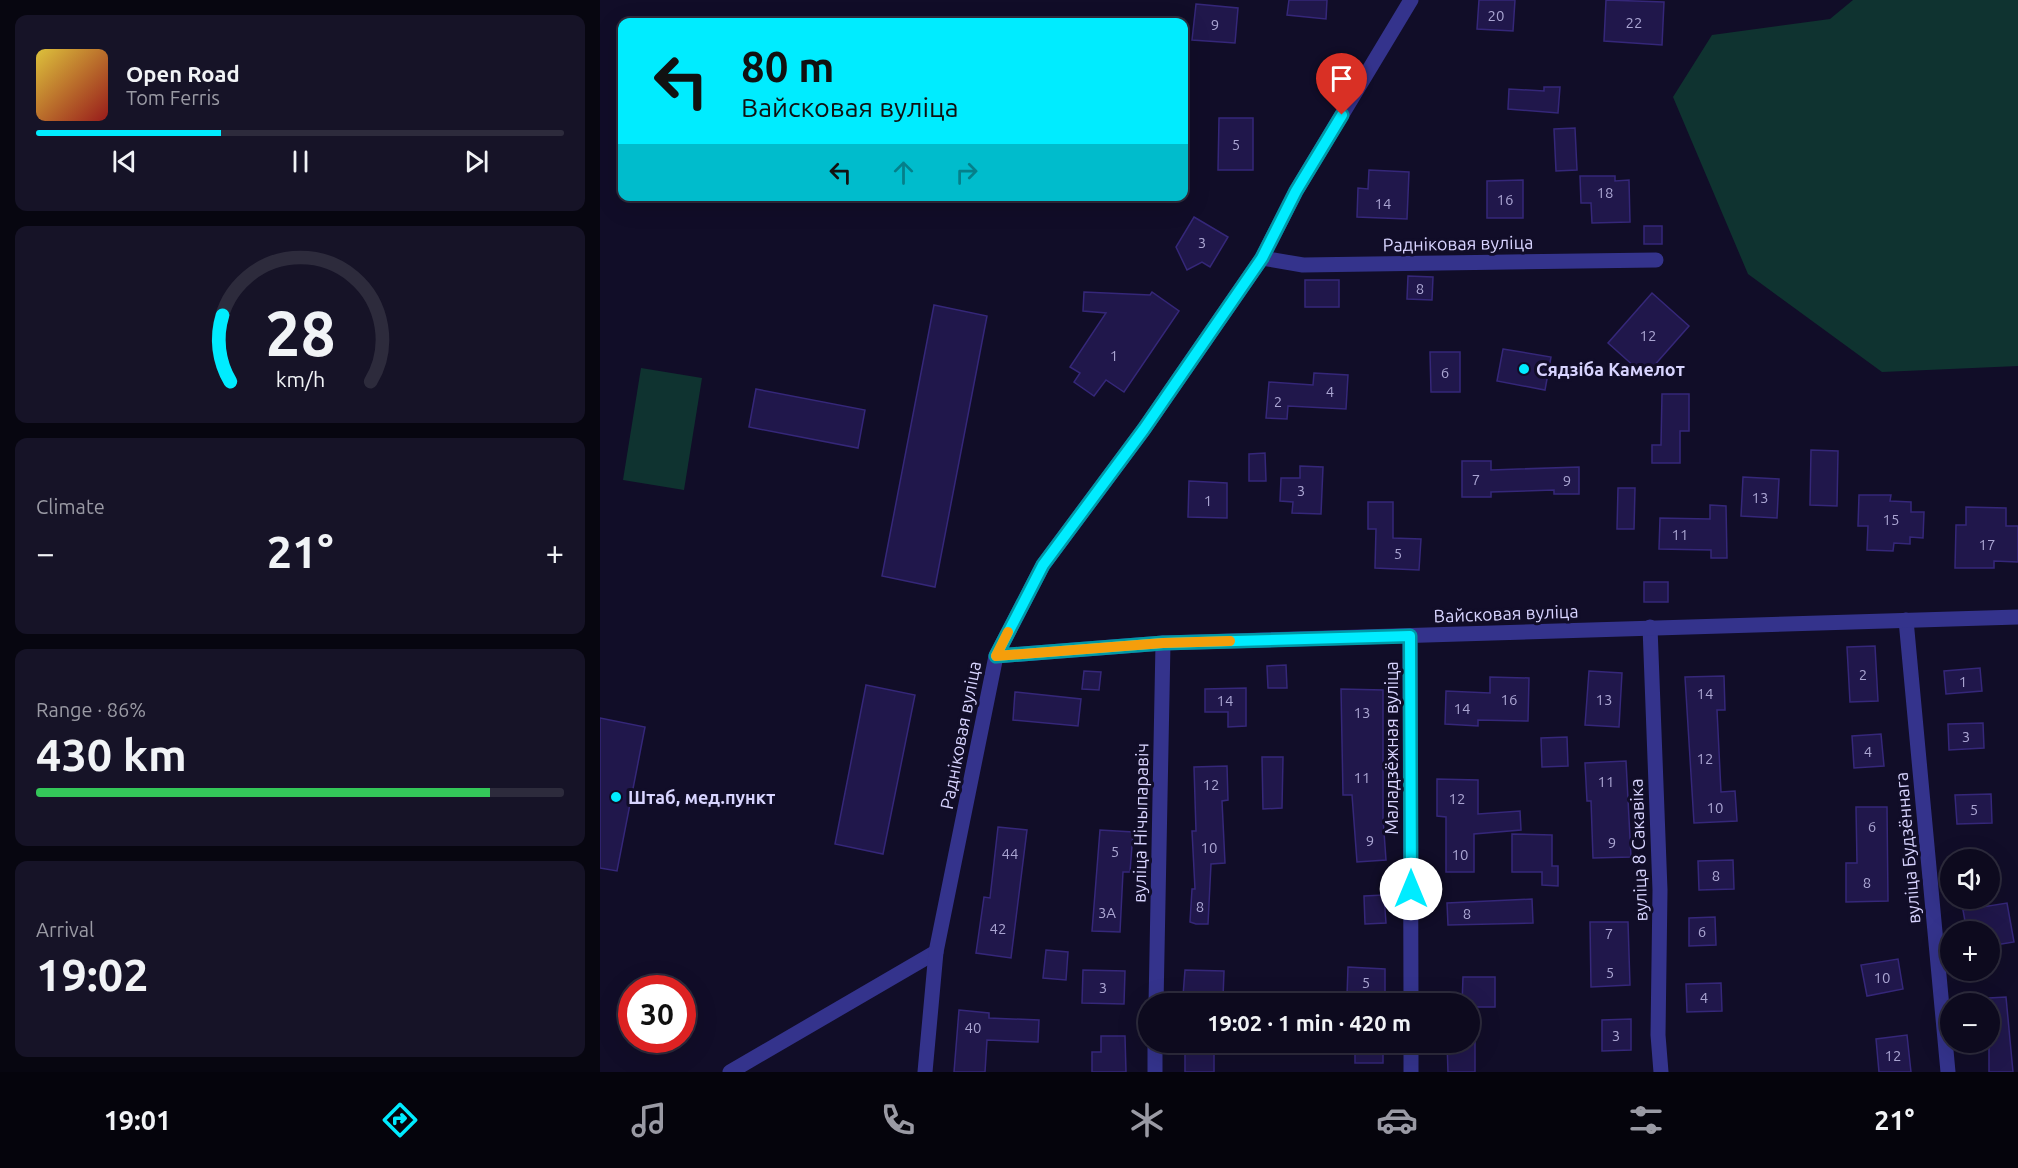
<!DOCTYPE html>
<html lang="en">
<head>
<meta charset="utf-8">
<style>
	:root { --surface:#0d0a1e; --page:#161327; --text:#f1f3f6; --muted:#9a9aa4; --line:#2d2b3c; --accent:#00ecff }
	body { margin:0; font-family:Ubuntu,sans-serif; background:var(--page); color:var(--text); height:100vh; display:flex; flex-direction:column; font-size:22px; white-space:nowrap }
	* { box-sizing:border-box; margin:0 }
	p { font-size:20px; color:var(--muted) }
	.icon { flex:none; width:33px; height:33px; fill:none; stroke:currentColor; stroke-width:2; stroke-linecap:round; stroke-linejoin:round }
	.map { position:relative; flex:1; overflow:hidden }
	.side { display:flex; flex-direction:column; gap:15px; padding:15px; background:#070610; width:600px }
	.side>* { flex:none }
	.top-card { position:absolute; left:18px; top:18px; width:570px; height:183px; border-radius:12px; box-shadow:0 6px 24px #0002,0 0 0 2px var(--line); background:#00ecff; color:#111; overflow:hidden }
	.controls { position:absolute; left:1340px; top:849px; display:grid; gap:12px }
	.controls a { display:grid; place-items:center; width:60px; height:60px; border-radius:50%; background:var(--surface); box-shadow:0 6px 24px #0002,0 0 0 2px var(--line); font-size:30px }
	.speed { position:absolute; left:18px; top:975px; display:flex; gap:12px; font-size:30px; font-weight:700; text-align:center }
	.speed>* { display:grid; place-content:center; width:78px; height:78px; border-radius:50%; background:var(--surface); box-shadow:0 6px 24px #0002,0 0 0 2px var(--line); line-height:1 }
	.speed .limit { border:9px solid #d22; background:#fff; color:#111 }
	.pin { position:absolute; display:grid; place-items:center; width:51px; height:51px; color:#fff; margin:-62px -26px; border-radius:50% 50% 50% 0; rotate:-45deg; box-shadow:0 0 6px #0007 }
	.pin .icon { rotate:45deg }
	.me { position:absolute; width:66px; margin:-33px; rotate:0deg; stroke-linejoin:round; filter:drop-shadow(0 0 4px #0008) }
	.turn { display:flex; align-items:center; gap:21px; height:126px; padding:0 24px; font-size:27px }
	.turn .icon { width:78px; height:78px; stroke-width:2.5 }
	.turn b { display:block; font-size:42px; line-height:51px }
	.lanes { display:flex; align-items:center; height:57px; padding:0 24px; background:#0003; justify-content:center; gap:30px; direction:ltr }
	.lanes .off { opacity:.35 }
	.big { font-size:45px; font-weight:600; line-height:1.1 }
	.side .tile { flex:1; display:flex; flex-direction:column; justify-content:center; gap:9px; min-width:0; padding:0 21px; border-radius:12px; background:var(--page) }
	.side .dial { align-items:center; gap:0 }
	.dial svg { height:156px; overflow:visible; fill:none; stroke:var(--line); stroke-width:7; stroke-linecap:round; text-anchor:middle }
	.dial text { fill:var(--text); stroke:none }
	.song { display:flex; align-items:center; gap:18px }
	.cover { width:72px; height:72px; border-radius:9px; background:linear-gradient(135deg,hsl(50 70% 55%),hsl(0 70% 35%)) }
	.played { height:6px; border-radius:3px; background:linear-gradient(90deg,var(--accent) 35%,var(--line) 35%) }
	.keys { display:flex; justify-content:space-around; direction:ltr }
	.heat { display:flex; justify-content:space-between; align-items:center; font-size:33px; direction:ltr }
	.charge { height:9px; border-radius:4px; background:linear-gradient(90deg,#34c759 86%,var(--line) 0) }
	.trip { position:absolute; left:538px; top:993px; width:342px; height:60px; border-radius:30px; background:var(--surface); box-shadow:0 6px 24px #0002,0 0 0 2px var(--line); font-weight:600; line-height:60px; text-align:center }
	.dock { display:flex; height:96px; justify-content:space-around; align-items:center; background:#05040c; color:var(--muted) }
	.dock .icon { width:42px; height:42px }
	.dock .on { color:var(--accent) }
	.dock b { font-size:27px; color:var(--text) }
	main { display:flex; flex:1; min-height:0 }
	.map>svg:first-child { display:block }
	.green { fill:#0f3330 }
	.building { fill:#20174b; stroke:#352779; stroke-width:1.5 }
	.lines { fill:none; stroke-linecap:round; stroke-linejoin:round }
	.minor { stroke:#34338c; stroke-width:15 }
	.route-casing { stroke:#0099a6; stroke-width:15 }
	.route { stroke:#00ecff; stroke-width:10 }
	.slow { stroke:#f59e0b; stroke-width:10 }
	.poi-dot { fill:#00ecff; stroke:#110d28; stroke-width:2 }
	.labels { text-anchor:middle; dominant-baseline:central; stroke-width:6; stroke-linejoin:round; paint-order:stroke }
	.number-label { font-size:15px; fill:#aaa5d2 }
	.street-label { font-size:18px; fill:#d8d4ff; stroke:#110d28 }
	.poi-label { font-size:18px; font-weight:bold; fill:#d8d4ff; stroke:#110d28; text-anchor:start }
</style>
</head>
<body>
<main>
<section class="side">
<div class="tile">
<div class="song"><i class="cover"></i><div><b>Open Road</b><p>Tom Ferris</p></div></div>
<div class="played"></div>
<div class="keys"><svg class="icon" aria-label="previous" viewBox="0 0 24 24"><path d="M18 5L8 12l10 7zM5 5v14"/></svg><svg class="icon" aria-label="pause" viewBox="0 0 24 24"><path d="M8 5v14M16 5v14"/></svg><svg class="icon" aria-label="next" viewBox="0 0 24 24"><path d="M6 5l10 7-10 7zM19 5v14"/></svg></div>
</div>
<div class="tile dial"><svg viewBox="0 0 100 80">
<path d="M14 69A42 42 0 1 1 86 69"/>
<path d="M14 69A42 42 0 0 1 10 35" stroke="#00ecff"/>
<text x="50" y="56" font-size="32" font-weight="700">28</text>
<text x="50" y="72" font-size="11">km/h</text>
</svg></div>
<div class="tile"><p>Climate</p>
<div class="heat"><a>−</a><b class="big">21°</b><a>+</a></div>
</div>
<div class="tile"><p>Range · 86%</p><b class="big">430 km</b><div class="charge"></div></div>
<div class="tile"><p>Arrival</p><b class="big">19:02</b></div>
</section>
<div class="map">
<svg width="1418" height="1072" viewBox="0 0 1418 1072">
	<rect width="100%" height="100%" fill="#110d28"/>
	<g class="green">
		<path d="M1253 0H1418V366L1282 372 1148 274 1073 97 1112 35 1230 19Z"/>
		<path d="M41 368 102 378 84 490 23 480Z"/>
	</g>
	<g class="building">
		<path d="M689 0H727L726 19 687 15Z"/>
		<path d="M879 0H915L913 31 877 29Z"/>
		<path d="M1006 0 1064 2 1062 45 1004 41Z"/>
		<path d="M596 4 638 8 635 43 592 40Z"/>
		<path d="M944 87H960L958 113 908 109 909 89 944 91Z"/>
		<path d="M619 118H653V170H618Z"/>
		<path d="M975 128 977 170 956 171 954 129Z"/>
		<path d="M769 170 809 172 807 219 757 217 758 188 768 189Z"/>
		<path d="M980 176H1015V181L1029 180 1030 222 992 223 991 203H981Z"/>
		<path d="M923 180V218H887V181Z"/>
		<path d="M594 217 628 237 610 267 602 262 587 270 576 247Z"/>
		<rect x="1044" y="226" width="18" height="18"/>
		<path d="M808 276 833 277 832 300 807 299Z"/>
		<rect x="705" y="280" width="34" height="27"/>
		<path d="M484 292 550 295 552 292 579 311 524 392 506 380 494 396 474 382 480 373 470 367 506 313 483 311Z"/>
		<path d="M1052 293 1089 326 1045 376 1008 343Z"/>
		<path d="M334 305 387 316 335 587 282 576Z"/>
		<path d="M903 349 951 357 945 390 897 381Z"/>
		<path d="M830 352H860V392H831Z"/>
		<path d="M714 373 748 375 746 409 688 406 687 419 666 418 669 382 713 385Z"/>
		<path d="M156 389 265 410 258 448 149 427Z"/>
		<path d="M1062 394H1089V431H1080V463H1052V445H1061Z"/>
		<path d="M1211 450 1238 451 1237 506 1210 505Z"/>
		<path d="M665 453 666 481H649V454Z"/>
		<path d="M862 461H891V470L979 467V494H954V490L891 492V497H862Z"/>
		<path d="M700 466 723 467 721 514 692 513 693 502 680 501 681 478H700Z"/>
		<path d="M1143 477 1179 479 1177 518 1141 516Z"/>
		<path d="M589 481 627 483V518L588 517Z"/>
		<path d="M1018 488H1035L1034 529H1017Z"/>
		<path d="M1259 495H1291L1290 501 1311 502V512H1324L1323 538 1310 537V544L1294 543 1293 551 1267 550 1268 526H1258Z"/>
		<path d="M768 502H793V538L821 539 819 570 775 568 776 529H768Z"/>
		<path d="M1110 505 1126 506 1127 558H1111V550L1059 549 1060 518 1110 519Z"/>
		<path d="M1366 507 1406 508V526H1418V562L1394 561V568H1355L1356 525H1366Z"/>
		<rect x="1044" y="582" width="24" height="20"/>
		<path d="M1275 646 1278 701 1250 702 1247 647Z"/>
		<path d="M686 665 687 688H668L667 666Z"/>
		<path d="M1380 668 1382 691 1346 694 1344 671Z"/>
		<path d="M484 671 501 672 499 690 482 689Z"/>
		<path d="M989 671 1022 673 1019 727 985 725Z"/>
		<path d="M1124 676 1125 710H1117L1121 792 1135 791 1137 821 1094 823 1085 677Z"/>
		<path d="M890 677 929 678 928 721 878 720V726L845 724 846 691 890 693Z"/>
		<path d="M266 685 315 695 283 854 235 844Z"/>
		<path d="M646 688V726L628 727V712H605V689Z"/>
		<path d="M741 689 783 690V818L786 860 757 862 752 795H743Z"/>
		<path d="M415 692 481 699 478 726 413 720Z"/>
		<path d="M0 718 45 727 17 871 0 868Z"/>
		<path d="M1383 723 1384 748 1349 750 1348 724Z"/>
		<path d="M1281 734 1284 766 1254 768 1252 736Z"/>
		<path d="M967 737 968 766 942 767 941 738Z"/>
		<path d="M662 757H683L682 808 663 809Z"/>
		<path d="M1026 761 1031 857 993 858 991 801H987L985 763Z"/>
		<path d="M627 766 628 800 622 801 625 863 611 864 608 924H596L590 922 592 889H595L592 831H596L594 767Z"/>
		<path d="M837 779 878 780V814L920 811 921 830 874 834V872H846V817L837 816Z"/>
		<path d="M1391 794 1392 823 1357 824 1355 795Z"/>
		<path d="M1256 807H1287L1288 901 1246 902V863H1257Z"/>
		<path d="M398 827 427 830 411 958 376 953 384 897 390 898Z"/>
		<path d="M500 830 533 832 530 872H523L520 932 492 931Z"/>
		<path d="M912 834 952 835V866H958V886L942 885V872H912Z"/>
		<path d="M1133 860 1134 889 1099 890 1098 861Z"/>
		<path d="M784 895 786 923 765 924 764 896Z"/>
		<path d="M932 899 933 923 848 925 847 903Z"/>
		<path d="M1407 903 1414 942 1389 946V932H1367L1363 910Z"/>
		<path d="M1115 917 1116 945 1089 946V918Z"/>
		<path d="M990 922H1028L1030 985 991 987Z"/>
		<path d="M446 950 468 952 466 980 443 978Z"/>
		<path d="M1298 959 1303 989 1267 996 1261 965Z"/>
		<path d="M748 967 785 969V997L747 996Z"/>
		<path d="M483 970 525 971 524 1004 482 1003Z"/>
		<path d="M585 970 624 971 623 998 583 996Z"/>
		<path d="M863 977H895V1007H870V1004H862Z"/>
		<path d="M1121 983 1122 1011 1087 1012 1086 984Z"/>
		<path d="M1406 997 1413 1072H1389V998Z"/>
		<path d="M359 1010 389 1013V1018L439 1020 438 1042 387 1040 385 1072H354Z"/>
		<path d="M1031 1019V1050L1002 1051V1020Z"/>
		<path d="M1307 1035 1311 1072H1279L1276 1039Z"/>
		<path d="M501 1036H525L526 1072H492V1052H501Z"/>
		<rect x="585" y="1042" width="29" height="30"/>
		<rect x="755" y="1042" width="28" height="21"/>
		<path d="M847 1042H875V1072H848Z"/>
	</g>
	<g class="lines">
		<g class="minor">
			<path d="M662 258 703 265 1056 260"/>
			<path d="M1306 620 1348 1072"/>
			<path d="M1050 627 1060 890 1058 1035 1061 1072"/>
			<path d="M810 636 811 1004"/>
			<path d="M396 656 563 643 1418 617"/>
			<path d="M556 1004 563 643"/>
			<path d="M811 1042V1072"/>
			<path d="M130 1072 336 952"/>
			<path d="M325 1072 336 952 396 656 443 565 544 429 662 258 696 191 811 0"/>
			<path d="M555 1072V1042"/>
		</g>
	</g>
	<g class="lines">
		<g class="route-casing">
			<path id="route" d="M742 115 696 191 662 258 544 429 443 565 396 656 563 643 810 636 811 889"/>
		</g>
		<use href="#route" class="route"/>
		<path class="slow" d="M408 632 396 656 563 643 630 641"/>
	</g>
	<g class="poi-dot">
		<circle cx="924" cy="369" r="6"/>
		<circle cx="16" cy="797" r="6"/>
	</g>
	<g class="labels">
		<g class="number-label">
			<text x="896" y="15">20</text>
			<text x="1034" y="22">22</text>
			<text x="615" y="24">9</text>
			<text x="636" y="144">5</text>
			<text x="1005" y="192">18</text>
			<text x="905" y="199">16</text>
			<text x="783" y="203">14</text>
			<text x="602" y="242">3</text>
			<text x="820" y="288">8</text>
			<text x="1048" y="335">12</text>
			<text x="514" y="355">1</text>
			<text x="845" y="372">6</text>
			<text x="730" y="391">4</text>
			<text x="678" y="401">2</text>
			<text x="876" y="479">7</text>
			<text x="967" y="480">9</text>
			<text x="701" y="490">3</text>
			<text x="1160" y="497">13</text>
			<text x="608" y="500">1</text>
			<text x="1291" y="519">15</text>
			<text x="1080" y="534">11</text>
			<text x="1387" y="544">17</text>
			<text x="798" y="553">5</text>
			<text x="1263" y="674">2</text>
			<text x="1363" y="681">1</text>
			<text x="1105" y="693">14</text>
			<text x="909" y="699">16</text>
			<text x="1004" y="699">13</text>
			<text x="625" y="700">14</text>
			<text x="862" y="708">14</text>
			<text x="762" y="712">13</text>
			<text x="1366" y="736">3</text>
			<text x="1268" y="751">4</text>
			<text x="1105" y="758">12</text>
			<text x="762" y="777">11</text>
			<text x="1006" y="781">11</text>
			<text x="611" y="784">12</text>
			<text x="857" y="798">12</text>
			<text x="1115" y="807">10</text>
			<text x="1374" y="809">5</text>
			<text x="1272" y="826">6</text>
			<text x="770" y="840">9</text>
			<text x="1012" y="842">9</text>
			<text x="609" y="847">10</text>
			<text x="515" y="851">5</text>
			<text x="410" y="853">44</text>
			<text x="860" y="854">10</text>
			<text x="1116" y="875">8</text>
			<text x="1267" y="882">8</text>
			<text x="600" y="906">8</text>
			<text x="507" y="912">3А</text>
			<text x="867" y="913">8</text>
			<text x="398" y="928">42</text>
			<text x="1102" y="931">6</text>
			<text x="1009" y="933">7</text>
			<text x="1010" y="972">5</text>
			<text x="1282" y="977">10</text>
			<text x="766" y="982">5</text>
			<text x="503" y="987">3</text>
			<text x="1104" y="997">4</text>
			<text x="373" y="1027">40</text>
			<text x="1016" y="1035">3</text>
			<text x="1293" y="1055">12</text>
		</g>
		<g class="street-label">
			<text transform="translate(858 243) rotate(-1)">Радніковая вуліца</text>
			<text transform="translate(906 613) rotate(-2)">Вайсковая вуліца</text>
			<text transform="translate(360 735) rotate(-79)">Радніковая вуліца</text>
			<text transform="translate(791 748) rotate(-90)">Маладзёжная вуліца</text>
			<text transform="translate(540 823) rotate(-89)">вуліца Нічыпаравіч</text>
			<text transform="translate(1307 848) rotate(-95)">вуліца Будзённага</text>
			<text transform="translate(1038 850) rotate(-92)">вуліца 8 Сакавіка</text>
		</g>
		<g class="poi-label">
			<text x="936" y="369">Сядзіба Камелот</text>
			<text x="28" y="797">Штаб, мeд.пункт</text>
		</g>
	</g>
</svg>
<div class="controls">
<a><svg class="icon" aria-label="sound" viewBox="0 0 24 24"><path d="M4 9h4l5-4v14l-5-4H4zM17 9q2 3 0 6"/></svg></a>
<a>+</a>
<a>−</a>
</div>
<div class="speed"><div class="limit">30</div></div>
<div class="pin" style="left:742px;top:115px;background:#d93025"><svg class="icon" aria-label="arrive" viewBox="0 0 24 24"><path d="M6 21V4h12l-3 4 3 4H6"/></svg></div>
<svg class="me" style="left:811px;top:889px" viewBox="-20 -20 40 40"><circle r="19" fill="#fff"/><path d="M0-13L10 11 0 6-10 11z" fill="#00ecff"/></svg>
<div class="trip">19:02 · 1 min · 420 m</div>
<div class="top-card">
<div class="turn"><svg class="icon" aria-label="left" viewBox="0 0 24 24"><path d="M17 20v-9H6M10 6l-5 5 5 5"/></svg><div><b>80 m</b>Вайсковая вуліца</div></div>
<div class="lanes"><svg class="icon" aria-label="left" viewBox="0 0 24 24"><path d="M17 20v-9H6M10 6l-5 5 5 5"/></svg><svg class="icon off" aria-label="ahead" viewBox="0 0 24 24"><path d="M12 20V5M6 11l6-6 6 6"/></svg><svg class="icon off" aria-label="right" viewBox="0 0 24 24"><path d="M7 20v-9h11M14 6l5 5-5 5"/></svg></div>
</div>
</div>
</main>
<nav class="dock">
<b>19:01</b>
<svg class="icon on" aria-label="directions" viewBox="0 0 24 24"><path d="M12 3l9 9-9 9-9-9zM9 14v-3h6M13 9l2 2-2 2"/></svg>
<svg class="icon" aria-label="music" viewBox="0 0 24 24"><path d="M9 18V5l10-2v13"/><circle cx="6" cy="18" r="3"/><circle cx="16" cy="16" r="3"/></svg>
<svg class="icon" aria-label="phone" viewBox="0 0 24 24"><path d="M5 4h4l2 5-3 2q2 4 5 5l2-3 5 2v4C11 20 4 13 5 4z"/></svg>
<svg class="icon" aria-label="climate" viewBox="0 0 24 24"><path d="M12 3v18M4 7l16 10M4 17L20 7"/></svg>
<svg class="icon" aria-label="car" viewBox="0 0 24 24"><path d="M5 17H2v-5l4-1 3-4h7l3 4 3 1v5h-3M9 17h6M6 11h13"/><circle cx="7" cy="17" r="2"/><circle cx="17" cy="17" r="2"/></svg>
<svg class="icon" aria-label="filters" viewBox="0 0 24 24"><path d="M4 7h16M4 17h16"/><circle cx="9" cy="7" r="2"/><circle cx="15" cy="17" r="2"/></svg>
<b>21°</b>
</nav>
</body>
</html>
